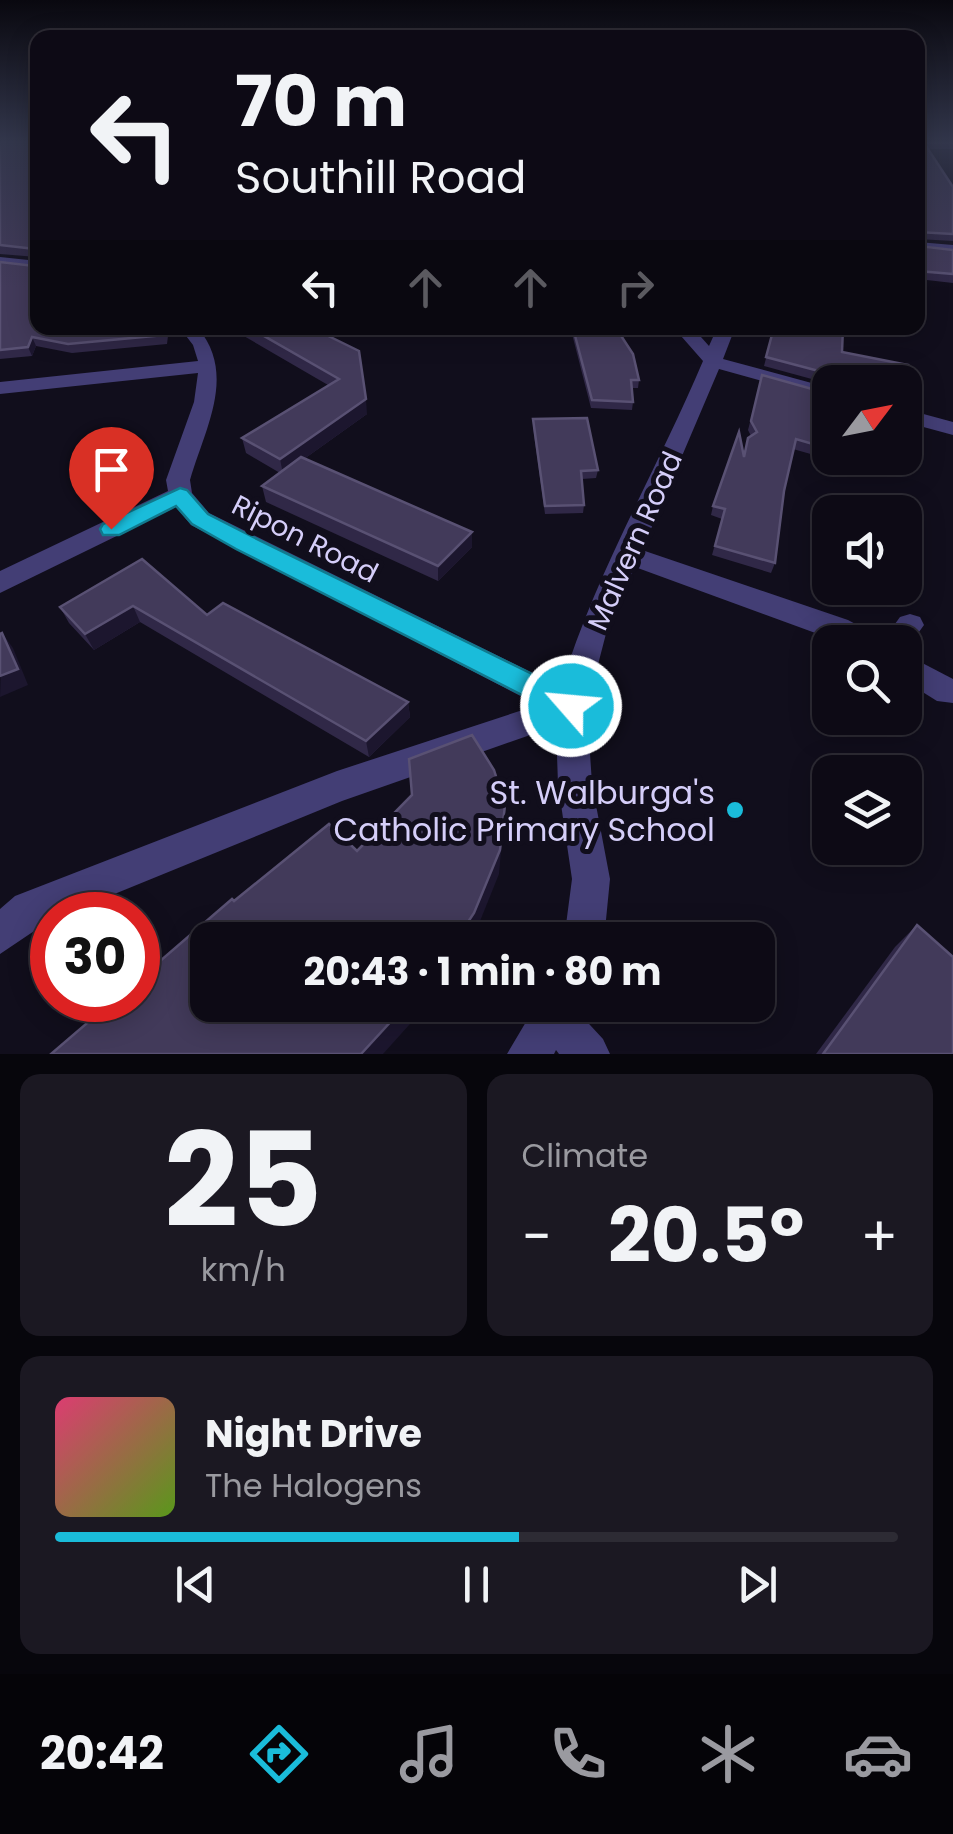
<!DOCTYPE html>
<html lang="en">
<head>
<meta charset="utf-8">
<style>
	:root { --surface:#0d0a15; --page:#1b1822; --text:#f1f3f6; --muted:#9a9aa0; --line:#2d2b34; --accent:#1abcda }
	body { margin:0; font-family:Poppins,sans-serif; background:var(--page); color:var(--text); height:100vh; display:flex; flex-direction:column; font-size:38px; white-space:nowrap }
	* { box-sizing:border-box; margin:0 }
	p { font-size:32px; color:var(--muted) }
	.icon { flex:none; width:55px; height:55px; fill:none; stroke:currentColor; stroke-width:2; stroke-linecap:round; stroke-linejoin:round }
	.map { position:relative; height:1054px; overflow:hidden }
	.side { display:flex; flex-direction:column; gap:20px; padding:20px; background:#07060c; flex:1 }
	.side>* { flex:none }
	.hud { position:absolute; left:30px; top:30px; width:895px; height:305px; border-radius:20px; box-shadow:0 5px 25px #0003,0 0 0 2px var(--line); background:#0d0a15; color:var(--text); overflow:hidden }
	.needle { width:65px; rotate:58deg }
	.fabs { position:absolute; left:812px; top:365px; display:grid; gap:20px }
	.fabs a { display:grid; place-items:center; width:110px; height:110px; border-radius:20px; background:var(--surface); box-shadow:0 5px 25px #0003,0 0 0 2px var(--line); font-size:50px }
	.speed { position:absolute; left:30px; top:892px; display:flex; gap:20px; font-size:50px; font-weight:700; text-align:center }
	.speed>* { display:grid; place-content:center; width:130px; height:130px; border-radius:50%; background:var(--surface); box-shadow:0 5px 25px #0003,0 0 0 2px var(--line); line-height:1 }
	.speed .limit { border:15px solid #d22; background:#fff; color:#111 }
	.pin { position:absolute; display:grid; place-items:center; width:85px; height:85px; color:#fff; margin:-102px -42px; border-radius:50% 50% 50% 0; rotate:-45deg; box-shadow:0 0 10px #0007 }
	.pin .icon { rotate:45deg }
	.me { position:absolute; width:110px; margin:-55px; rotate:297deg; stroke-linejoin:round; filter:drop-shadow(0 0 8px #0008) }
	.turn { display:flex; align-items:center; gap:35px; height:210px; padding:0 40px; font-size:45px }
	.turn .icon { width:130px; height:130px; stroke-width:2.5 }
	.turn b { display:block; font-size:70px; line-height:85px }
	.lanes { display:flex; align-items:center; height:95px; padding:0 40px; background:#0003; justify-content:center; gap:50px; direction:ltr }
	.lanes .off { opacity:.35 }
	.big { font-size:75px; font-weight:700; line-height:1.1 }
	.side .tile { flex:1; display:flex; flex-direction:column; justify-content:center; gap:15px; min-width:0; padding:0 35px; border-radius:20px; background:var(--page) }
	.side .dial { align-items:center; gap:0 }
	.dial b { font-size:130px; line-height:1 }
	.song { display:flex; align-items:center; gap:30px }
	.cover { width:120px; height:120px; border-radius:15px; background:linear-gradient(135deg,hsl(340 70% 55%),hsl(90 70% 35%)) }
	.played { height:10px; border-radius:5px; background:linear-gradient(90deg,var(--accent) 55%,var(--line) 55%) }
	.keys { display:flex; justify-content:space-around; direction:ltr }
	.heat { display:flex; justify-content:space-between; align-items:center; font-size:55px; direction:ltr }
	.side .tiles { flex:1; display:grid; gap:20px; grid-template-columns:1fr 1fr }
	.tile:last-child { grid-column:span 2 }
	.trip { position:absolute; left:190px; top:922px; width:585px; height:100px; border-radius:20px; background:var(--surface); box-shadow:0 5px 25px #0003,0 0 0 2px var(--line); font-weight:700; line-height:100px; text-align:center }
	.tabs { display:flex; height:160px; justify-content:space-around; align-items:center; background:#050408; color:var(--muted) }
	.tabs .icon { width:70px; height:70px }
	.tabs .active { color:var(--accent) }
	.tabs b { font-size:45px; color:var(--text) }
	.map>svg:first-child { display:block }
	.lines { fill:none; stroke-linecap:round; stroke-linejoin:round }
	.minor { fill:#433e75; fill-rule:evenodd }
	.wall { fill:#302847 }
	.shaded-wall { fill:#1c162e }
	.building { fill:#423a5a; stroke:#595173; stroke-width:2.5 }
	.route { fill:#1abcda; stroke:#117a8e; stroke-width:2.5 }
	.poi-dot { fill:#1abcda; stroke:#110e1c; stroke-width:4 }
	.labels { text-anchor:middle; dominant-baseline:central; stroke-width:10; stroke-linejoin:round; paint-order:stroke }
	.street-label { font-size:28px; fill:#d5cef9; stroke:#110e1c }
	.near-poi-label { font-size:32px; fill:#d5cef9; stroke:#110e1c; text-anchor:end }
</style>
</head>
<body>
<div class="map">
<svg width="953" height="1054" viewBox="0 0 953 1054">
	<rect width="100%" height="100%" fill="#110e1c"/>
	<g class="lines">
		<g class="minor">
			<path d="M918 242 953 245V255L918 251Z"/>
			<path d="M0 257 38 261V271L0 267Z"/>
			<path d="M180 328H198C237 375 205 428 190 480L192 493 209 513 561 687C595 574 657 470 703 361L674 328H693L709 346 717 328H735L723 359 830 388V400L719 369 642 550 848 620 874 634 878 642H840L635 567 608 626 587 707 592 784 610 879 604 940H564L572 879 558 784 556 726 342 801 63 915H52V919L0 954V909L15 896 337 771 538 705 191 525 176 507 0 593V571L168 491 166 480 194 402 198 373 0 394V382L198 361 193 345Z"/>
			<path d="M905 409 953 422V435L905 422Z"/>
			<path d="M910 614 920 617 924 625 906 650 905 642H882L900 617Z"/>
			<path d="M905 654 953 679V703L937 701 905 681Z"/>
			<path d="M536 1005H581L578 1012 603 1039 610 1054H559L556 1050 554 1054H507Z"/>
		</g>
	</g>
	<g class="wall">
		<path d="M0 140H38V328H165L168 336 167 344 72 353 36 346 32 356 0 359V262L34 266 37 257 0 254Z"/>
		<path d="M918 140H953V149H928L953 187V241L918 239V246L953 250V283L918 279Z"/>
		<path d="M236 328H312L367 414 304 459 472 532V547L438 581 266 502 262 486 280 473 246 453 242 438 328 385 237 332Z"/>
		<path d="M568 328H616L639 380 638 388H632L633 402 632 410 591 408 572 334Z"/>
		<path d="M778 328H843L842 352 904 382H830V384L764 366 773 331 778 332Z"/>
		<path d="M762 375 830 394V458H887L881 474 793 449 784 491 775 563 771 573 712 555 722 519 711 515 713 506 744 454 748 438 751 436 748 430Z"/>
		<path d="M533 419 598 470 596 478 582 479 584 505 583 513 545 514 533 427Z"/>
		<path d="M142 559 207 615 408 702 410 717 369 757 140 622 94 650 69 623 60 607Z"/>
		<path d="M917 925 953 1054H816L895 947Z"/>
	</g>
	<g class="shaded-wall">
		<path d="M32 337 36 346 32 356 28 347Z"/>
		<path d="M366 399 367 414 283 474 280 459Z"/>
		<path d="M472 532V547L438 581V566Z"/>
		<path d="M133 606 140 622 94 650 85 634Z"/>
		<path d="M2 633 13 648 28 685 0 697Z"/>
		<path d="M408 702 410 717 369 757 366 741Z"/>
		<path d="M505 805 499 874 474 936 471 940H456Z"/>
		<path d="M406 1005H427L383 1054H361Z"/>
	</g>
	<g class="building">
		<path d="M0 140H38V252L35 249 0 245Z"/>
		<path d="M918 140H953V143H924L953 187V234L918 232V246L953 250V274L918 271Z"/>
		<path d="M38 256V328H165L164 335 68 344 32 337 28 347 0 350V262L34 266Z"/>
		<path d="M250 328H312L359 351 366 399 280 459 242 438 339 379Z"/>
		<path d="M573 328H616L633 354 639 380H631L633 402 592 400Z"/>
		<path d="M780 328H843L842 352 908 365 904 382H836L834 375 766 357 773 331 780 332Z"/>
		<path d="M762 375 830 394V449L796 439 784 491 775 563 715 546 725 509 713 506 739 432 744 457 748 438 757 432 751 421Z"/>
		<path d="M587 418 598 470 581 471 584 505 545 506 533 419Z"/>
		<path d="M301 457 472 532 438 566 262 486Z"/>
		<path d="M861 458H887L885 464Z"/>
		<path d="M142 559 207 615 223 603 408 702 366 741 133 606 85 634 60 607Z"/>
		<path d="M2 633 18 669 0 676V634Z"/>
		<path d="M472 735 494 770 505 805 500 850 474 913 456 940H208V1005H406L361 1054H51L114 1000H138V980L232 899 234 901 329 824 357 851 412 795 409 759Z"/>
		<path d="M917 925 953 957V1054H823Z"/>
	</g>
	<linearGradient id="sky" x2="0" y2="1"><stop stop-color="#09080f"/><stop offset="0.49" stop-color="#32364b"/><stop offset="1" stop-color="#32364b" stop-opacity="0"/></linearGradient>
	<rect width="953" height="288" fill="url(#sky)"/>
	<path class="route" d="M180 488 187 490 208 514 253 537 581 698 585 706 581 715 571 719 561 715 236 549 192 524 176 506 119 535H103L100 529 103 524Z"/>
	<circle class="poi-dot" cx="735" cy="810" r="10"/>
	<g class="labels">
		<g class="street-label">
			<text transform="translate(305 539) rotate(27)">Ripon Road</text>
			<text transform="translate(635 541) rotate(-66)">Malvern Road</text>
		</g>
		<g class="near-poi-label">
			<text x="715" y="792">St. Walburga's<tspan x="715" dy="37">Catholic Primary School</tspan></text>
		</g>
	</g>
</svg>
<div class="fabs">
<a><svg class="needle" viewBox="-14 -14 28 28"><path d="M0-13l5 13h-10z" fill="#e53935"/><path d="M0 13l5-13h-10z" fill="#9a9aa0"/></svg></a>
<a><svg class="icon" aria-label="sound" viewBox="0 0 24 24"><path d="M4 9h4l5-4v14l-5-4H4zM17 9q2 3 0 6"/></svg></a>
<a><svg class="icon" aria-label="search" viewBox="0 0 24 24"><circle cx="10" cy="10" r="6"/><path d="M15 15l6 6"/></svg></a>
<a><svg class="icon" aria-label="layers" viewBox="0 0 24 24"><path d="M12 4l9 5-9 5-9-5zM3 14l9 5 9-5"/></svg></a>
</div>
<div class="speed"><div class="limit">30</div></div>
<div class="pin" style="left:111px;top:529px;background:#d93025"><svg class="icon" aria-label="arrive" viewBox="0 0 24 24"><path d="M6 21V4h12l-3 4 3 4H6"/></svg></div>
<svg class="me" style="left:571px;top:706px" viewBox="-20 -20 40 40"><circle r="17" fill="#1abcda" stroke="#fff" stroke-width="3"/><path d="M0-11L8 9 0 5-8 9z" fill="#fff"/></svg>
<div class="trip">20:43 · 1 min · 80 m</div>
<div class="hud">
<div class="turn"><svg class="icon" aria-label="left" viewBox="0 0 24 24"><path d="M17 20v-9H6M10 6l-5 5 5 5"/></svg><div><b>70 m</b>Southill Road</div></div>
<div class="lanes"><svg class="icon" aria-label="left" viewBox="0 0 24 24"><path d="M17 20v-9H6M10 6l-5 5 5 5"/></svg><svg class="icon off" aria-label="ahead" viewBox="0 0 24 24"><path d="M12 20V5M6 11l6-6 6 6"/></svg><svg class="icon off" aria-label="ahead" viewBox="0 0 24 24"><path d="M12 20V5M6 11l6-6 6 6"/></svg><svg class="icon off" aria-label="right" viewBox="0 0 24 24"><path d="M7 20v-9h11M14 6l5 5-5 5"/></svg></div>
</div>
</div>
<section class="side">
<div class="tiles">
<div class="tile dial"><b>25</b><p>km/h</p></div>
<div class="tile"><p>Climate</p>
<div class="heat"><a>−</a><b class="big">20.5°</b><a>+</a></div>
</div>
<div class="tile">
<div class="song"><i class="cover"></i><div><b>Night Drive</b><p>The Halogens</p></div></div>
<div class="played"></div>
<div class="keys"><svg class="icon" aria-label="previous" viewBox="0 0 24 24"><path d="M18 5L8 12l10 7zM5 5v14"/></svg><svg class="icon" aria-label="pause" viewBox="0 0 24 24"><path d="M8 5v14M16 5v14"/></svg><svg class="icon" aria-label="next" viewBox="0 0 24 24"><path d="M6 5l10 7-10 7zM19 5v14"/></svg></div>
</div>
</div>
</section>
<nav class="tabs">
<b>20:42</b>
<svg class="icon active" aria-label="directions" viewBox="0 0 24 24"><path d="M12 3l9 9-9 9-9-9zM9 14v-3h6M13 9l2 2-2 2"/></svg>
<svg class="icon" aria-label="music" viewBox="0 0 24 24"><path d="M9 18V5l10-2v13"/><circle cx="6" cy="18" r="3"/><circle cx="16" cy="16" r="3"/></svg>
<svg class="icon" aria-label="phone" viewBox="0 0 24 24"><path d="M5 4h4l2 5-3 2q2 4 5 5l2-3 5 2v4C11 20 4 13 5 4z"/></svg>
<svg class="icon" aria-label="climate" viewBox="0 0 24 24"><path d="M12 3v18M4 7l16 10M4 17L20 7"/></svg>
<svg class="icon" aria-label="car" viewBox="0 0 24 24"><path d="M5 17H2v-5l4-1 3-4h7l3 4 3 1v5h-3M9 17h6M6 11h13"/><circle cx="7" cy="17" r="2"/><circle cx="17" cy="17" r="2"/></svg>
</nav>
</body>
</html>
